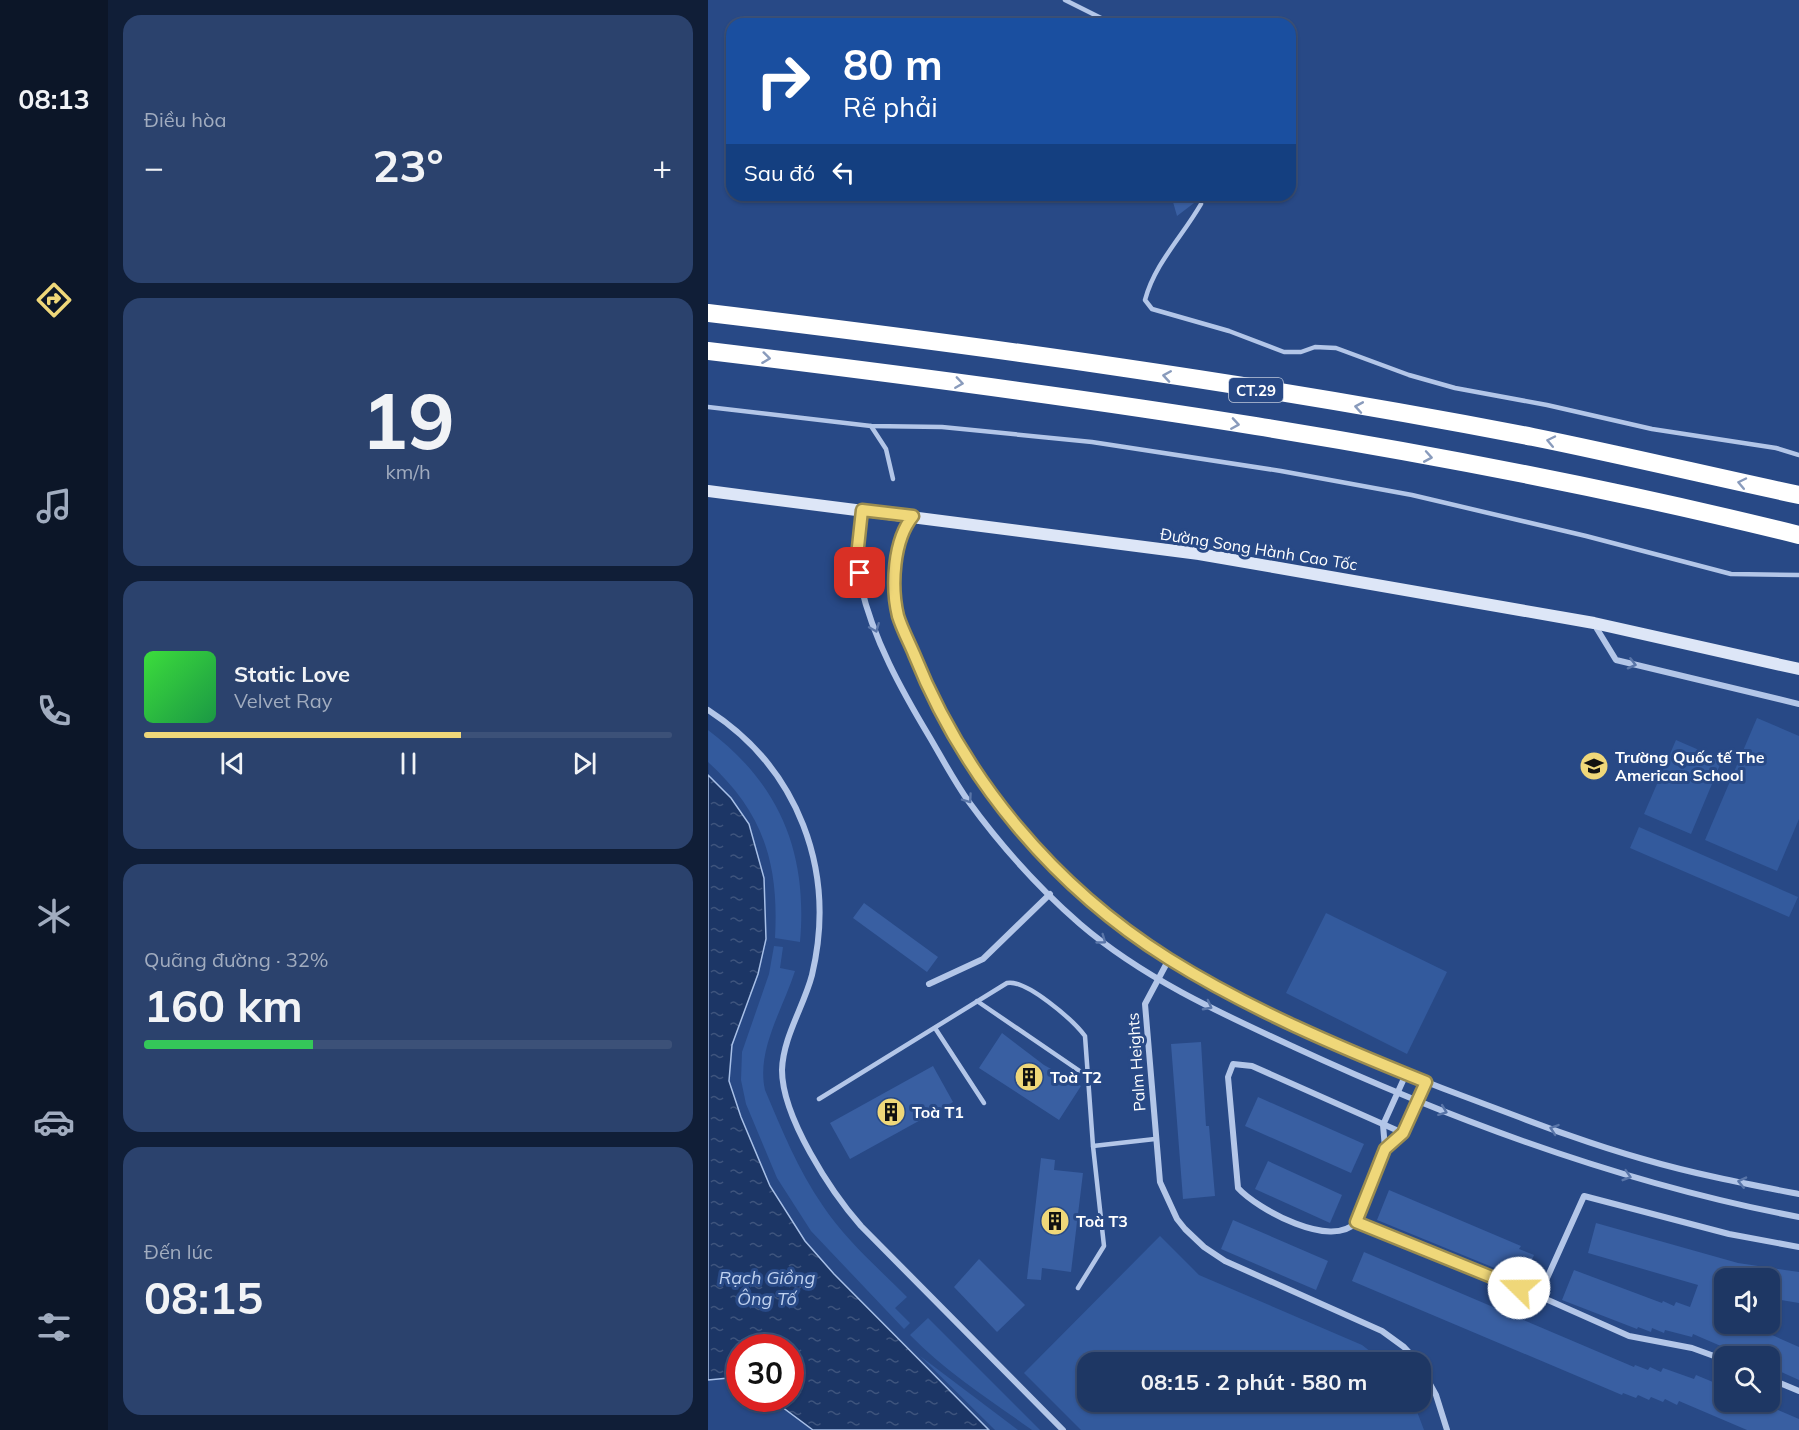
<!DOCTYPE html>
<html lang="vi">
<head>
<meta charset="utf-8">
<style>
	:root { --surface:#1e3764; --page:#2b426d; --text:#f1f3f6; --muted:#a1acbf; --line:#3c5178; --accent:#efd779 }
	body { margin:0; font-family:Mulish,sans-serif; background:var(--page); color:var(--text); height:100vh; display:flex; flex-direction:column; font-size:22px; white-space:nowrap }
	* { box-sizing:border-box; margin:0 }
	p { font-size:20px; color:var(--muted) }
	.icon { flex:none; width:33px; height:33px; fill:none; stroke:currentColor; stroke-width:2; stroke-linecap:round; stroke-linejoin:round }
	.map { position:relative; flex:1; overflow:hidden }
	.side { display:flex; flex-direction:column; gap:15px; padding:15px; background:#101e37; width:600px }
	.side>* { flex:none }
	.hud { position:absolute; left:18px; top:18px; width:570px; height:183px; border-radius:18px; box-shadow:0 2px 4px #0004,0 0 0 2px var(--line); background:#1a4fa0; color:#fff; overflow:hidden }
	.buttons { position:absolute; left:1006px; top:1268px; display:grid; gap:12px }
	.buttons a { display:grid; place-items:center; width:66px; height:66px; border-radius:12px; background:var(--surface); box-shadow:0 2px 4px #0004,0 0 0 2px var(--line); font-size:30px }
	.speed { position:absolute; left:18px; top:1334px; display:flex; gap:12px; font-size:30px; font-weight:700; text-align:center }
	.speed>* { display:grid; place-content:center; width:78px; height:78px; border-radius:50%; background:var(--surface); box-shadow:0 2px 4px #0004,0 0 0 2px var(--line); line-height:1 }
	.speed .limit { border:9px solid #d22; background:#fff; color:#111 }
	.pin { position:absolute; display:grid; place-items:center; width:51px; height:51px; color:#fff; margin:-26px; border-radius:12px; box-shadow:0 3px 9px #0006 }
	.me { position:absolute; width:66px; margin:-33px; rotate:292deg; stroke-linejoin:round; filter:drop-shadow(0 0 4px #0008) }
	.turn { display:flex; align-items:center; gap:21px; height:126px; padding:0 18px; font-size:27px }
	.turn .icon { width:78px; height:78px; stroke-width:2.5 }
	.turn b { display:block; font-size:42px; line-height:51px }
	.then { display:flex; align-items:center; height:57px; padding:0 18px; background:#0003; gap:12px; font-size:22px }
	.big { font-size:45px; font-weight:700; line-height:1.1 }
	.side .card { flex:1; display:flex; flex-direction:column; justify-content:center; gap:9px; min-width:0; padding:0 21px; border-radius:18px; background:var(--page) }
	.side .dial { align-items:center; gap:0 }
	.dial b { font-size:78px; line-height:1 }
	.song { display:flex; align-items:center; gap:18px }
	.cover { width:72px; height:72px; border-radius:9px; background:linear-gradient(135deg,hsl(120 70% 55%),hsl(140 70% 35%)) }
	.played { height:6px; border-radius:3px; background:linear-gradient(90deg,var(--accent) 60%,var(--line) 60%) }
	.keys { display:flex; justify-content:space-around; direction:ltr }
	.heat { display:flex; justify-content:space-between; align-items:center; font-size:33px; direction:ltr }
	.charge { height:9px; border-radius:4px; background:linear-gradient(90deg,#34c759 32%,var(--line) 0) }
	.trip { position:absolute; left:369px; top:1352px; width:354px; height:60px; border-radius:18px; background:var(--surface); box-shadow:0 2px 4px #0004,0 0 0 2px var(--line); font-weight:700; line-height:60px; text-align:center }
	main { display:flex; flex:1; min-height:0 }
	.dock { display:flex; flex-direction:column; width:108px; justify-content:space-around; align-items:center; background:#0c1628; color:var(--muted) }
	.dock .icon { width:42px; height:42px }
	.dock .current { color:var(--accent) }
	.dock b { font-size:27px; color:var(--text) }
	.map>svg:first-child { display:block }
	.grass { fill:#335a9d }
	.water { fill:url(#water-ripples); stroke:#a8c0e8; stroke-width:1.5 }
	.building { fill:#395fa2 }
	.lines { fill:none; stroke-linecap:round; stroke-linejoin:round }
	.lane { stroke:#b3c6e8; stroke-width:4.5 }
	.street { stroke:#b3c6e8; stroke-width:6 }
	.secondary { stroke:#dde6f7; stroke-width:12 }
	.highway { stroke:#fff; stroke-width:18 }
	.oneway { stroke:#899bbc }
	.oneway2 { stroke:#5975a8 }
	.route-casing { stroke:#9b8c4f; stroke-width:15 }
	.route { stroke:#efd779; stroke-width:10 }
	.labels { text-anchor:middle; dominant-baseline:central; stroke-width:6; stroke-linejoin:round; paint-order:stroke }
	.shield { fill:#284986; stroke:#bec8db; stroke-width:1.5 }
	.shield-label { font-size:15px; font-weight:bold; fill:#fff }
	.street-label { font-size:16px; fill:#fff; stroke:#284986 }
	.poi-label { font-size:16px; font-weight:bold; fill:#fff; stroke:#284986; text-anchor:start }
	.water-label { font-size:18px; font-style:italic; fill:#bfd1ef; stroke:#284986 }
</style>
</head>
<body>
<main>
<nav class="dock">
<b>08:13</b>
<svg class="icon current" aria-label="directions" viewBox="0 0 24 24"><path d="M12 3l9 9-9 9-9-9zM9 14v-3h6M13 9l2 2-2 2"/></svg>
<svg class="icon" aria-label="music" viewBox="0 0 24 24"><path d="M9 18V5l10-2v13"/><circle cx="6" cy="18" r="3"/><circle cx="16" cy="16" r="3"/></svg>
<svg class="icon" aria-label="phone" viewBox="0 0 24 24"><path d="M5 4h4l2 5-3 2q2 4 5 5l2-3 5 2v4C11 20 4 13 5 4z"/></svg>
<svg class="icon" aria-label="climate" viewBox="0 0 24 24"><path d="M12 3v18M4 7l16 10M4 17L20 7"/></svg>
<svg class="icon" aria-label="car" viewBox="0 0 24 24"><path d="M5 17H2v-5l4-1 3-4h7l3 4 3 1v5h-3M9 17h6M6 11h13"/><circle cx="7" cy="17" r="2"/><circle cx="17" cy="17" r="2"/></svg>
<svg class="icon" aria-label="filters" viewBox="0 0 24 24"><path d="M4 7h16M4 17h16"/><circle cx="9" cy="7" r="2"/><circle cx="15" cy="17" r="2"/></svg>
</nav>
<section class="side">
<div class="card"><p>Điều hòa</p>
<div class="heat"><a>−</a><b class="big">23°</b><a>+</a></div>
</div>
<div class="card dial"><b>19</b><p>km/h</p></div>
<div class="card">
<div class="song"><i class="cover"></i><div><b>Static Love</b><p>Velvet Ray</p></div></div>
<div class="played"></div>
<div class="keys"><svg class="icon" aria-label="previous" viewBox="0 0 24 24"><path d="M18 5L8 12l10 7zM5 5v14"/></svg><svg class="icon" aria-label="pause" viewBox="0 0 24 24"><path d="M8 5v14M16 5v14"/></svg><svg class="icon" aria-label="next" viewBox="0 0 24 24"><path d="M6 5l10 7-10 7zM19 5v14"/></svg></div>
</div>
<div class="card"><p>Quãng đường · 32%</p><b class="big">160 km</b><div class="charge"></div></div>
<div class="card"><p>Đến lúc</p><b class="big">08:15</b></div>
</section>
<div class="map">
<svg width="1091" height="1430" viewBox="0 0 1091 1430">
	<defs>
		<pattern id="water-ripples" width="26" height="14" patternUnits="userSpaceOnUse" patternTransform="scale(1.5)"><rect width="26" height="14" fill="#1c3666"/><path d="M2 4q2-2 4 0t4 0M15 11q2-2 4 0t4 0" fill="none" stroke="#3e547d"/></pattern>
	</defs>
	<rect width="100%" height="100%" fill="#284986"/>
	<g class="grass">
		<path d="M1049 718 1091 736V819L1069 871 997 840Z"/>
		<path d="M0 730C72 784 100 853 92 942L67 938C71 864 56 813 0 762Z"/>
		<path d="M968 740 1014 760 983 834 936 814Z"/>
		<path d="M931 827 1090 897 1081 917 922 848Z"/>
		<path d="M618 913 739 972 699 1054 578 993Z"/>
		<path d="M66 946 75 947 72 968 87 971C75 1009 48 1050 57 1090 74 1130 90 1170 115 1206 137 1239 170 1268 199 1297L187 1308 202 1323 196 1329 103 1231 69 1178 38 1104 33 1080 34 1052 61 974Z"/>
		<path d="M452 1236 491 1275 654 1345 676 1362H380V1401H705L716 1430H373L316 1373Z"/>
		<path d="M220 1318 332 1430H324C282 1400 238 1372 202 1335Z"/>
		<path d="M212 1356 310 1430H287Z"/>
	</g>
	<path class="water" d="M0 775 23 798 41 824 56 878 58 939 50 974 24 1045 21 1081 33 1117 62 1186 97 1241 126 1274 281 1430H105L62 1398H82V1347H32L31 1377 0 1380Z"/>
	<g class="building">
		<path d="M463 195H504L490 200 469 216Z"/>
		<path d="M156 903 230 957 219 972 145 918Z"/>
		<path d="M294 1033 336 1065 373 1086 351 1120 271 1068Z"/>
		<path d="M493 1042 498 1126H501L507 1196 475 1199 463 1044Z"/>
		<path d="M225 1066 245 1102 142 1159 122 1123Z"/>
		<path d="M550 1097 656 1144 643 1173 537 1126Z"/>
		<path d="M333 1158 347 1160 346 1170 375 1173 363 1272 334 1268 333 1280 319 1279Z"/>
		<path d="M560 1161 634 1195 622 1223 547 1189Z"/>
		<path d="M681 1190 813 1246 811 1249 826 1255 816 1280 669 1220Z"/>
		<path d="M525 1220 620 1261 608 1290 513 1249Z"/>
		<path d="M888 1223 1030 1263 1091 1272V1303L1062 1298V1278H1017V1323H1037L1091 1347V1380L1062 1367V1356H1036L985 1334 984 1337 957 1330 956 1333 944 1328 943 1332 930 1327 929 1329 854 1300 866 1270 954 1303 955 1301 966 1306 968 1302 982 1307 990 1285 880 1253Z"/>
		<path d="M656 1252 926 1367 927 1365 940 1370 942 1367 953 1372 955 1368 986 1379 988 1375 1017 1387V1401H1049L1091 1419V1430H1039L971 1401 969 1405 957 1399 955 1402 943 1397 941 1400 930 1395 928 1398 915 1393 914 1395 644 1281Z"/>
		<path d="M271 1259 317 1305 289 1332 246 1287Z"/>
	</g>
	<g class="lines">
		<g class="lane">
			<path d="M357 0 405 24"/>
			<path d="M493 204C474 237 447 263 437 300L444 309 521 331 576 352H593L607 347 628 348 701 375 747 388 839 405 944 429 1068 448 1091 455"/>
			<path d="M0 407 163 426 234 427 384 442 573 471 704 495 878 536 1023 574 1091 575"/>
			<path d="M163 426 178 449 185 479"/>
			<path d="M269 1001 379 1076"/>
			<path d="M227 1028 276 1103"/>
			<path d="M111 1099 299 983C318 979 365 1020 377 1036L385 1146 396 1246 370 1288"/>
			<path d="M385 1146 447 1139"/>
		</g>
		<g class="street">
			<path d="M154 510C152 535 148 561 153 586 165 639 194 691 221 736 234 758 246 781 261 802 293 846 331 888 372 924 435 978 512 1013 586 1047 748 1122 916 1184 1091 1217"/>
			<path d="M204 518C186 543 182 588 191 618 196 635 205 652 212 669 260 788 353 890 460 958 491 978 525 994 558 1010 623 1042 687 1071 755 1096 814 1118 874 1142 935 1159 986 1174 1039 1184 1091 1194"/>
			<path d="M886 624 908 660 1091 704"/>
			<path d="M0 710C90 768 129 870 104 975 96 1006 75 1037 74 1070 74 1117 123 1192 153 1226L355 1430"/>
			<path d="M461 959 437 1004 452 1182 469 1219 477 1229 496 1247 517 1261 674 1331 696 1347 710 1362"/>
			<path d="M221 984 275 959 342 894"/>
			<path d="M698 1074 675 1125 677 1148 695 1133 718 1082"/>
			<path d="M677 1148C671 1163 655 1212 648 1222 624 1250 549 1209 530 1188L520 1077 525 1064 544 1066 695 1133"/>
			<path d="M648 1222 831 1296 921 1336 984 1348 1017 1360"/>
			<path d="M831 1296 876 1196 1021 1234 1091 1247"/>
			<path d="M712 1366 728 1395 739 1430"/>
			<path d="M1062 1379 1091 1391"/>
		</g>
		<path class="secondary" d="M0 491 491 554 886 623 1091 669"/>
		<g class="highway">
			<path d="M0 313C276 346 552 384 825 437 914 455 1002 476 1091 495"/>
			<path d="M0 351C366 395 733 446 1091 535"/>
		</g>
	</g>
	<defs><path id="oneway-chevron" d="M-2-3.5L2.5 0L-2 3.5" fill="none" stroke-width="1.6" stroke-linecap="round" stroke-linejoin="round" transform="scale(1.5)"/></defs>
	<g class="oneway">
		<use href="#oneway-chevron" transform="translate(58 358) rotate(7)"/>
		<use href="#oneway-chevron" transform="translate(459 376) rotate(-171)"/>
		<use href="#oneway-chevron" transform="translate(251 383) rotate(8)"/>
		<use href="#oneway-chevron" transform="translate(651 407) rotate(-170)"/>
		<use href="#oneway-chevron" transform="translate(527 424) rotate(9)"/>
		<use href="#oneway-chevron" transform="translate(843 441) rotate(-168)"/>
		<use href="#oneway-chevron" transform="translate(720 457) rotate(10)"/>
		<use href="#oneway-chevron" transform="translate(1034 483) rotate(-168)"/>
	</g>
	<g class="oneway2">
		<use href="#oneway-chevron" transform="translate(167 628) rotate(68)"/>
		<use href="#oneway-chevron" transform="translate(924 664) rotate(14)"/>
		<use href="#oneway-chevron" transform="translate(260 799) rotate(55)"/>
		<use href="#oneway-chevron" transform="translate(394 940) rotate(36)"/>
		<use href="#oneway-chevron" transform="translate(500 1006) rotate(28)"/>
		<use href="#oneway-chevron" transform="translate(735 1111) rotate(21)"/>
		<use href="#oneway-chevron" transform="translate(846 1129) rotate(-161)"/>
		<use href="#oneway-chevron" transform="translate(919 1176) rotate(17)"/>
		<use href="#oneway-chevron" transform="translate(1034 1182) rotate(-167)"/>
	</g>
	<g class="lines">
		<g class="route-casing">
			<path id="route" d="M152 573 150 547 154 510 205 516C185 540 183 587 190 616 194 629 201 642 206 654 256 779 346 887 461 959 541 1009 631 1047 718 1082L695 1133 677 1149 648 1222 811 1288"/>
		</g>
		<use href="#route" class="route"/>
	</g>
	<defs>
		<g id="school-disc" transform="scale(1.5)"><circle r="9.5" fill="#efd779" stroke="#284986"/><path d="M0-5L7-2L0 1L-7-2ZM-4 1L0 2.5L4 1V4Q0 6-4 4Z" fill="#111"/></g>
		<g id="building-disc" transform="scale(1.5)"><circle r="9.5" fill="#efd779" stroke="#284986"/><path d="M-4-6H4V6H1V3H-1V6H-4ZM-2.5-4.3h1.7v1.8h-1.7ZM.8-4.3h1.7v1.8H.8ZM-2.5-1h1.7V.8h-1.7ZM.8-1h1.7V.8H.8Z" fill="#111"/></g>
	</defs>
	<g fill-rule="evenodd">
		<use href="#school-disc" x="886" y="766"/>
		<use href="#building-disc" x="321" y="1077"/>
		<use href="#building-disc" x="183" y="1112"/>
		<use href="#building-disc" x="347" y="1221"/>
	</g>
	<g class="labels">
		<rect class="shield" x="521" y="378" width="54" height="24" rx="4.5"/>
		<g class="shield-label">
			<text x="548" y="390">CT.29</text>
		</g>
		<g class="street-label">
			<text transform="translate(551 549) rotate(9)">Đường Song Hành Cao Tốc</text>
			<text transform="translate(428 1062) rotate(-94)">Palm Heights</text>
		</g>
		<g class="poi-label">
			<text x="907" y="757">Trường Quốc tế The<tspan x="907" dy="18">American School</tspan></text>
			<text x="342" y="1077">Toà T2</text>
			<text x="204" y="1112">Toà T1</text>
			<text x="368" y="1221">Toà T3</text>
		</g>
		<g class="water-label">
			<text x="59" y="1277">Rạch Giồng<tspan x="59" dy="21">Ông Tố</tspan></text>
		</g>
	</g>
</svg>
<div class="buttons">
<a><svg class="icon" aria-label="sound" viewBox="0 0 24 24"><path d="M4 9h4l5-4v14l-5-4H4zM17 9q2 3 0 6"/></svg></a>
<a><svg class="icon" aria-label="search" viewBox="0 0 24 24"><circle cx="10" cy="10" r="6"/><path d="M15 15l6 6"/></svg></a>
</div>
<div class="speed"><div class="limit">30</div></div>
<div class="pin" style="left:152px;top:573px;background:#d93025"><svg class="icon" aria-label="arrive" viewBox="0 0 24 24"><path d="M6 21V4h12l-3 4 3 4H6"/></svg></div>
<svg class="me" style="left:811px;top:1288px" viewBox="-20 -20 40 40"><circle r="19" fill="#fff"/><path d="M0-13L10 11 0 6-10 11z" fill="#efd779"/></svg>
<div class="trip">08:15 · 2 phút · 580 m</div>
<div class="hud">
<div class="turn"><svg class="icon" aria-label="right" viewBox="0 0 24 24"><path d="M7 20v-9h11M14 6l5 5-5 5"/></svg><div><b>80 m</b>Rẽ phải</div></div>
<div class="then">Sau đó<svg class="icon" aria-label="left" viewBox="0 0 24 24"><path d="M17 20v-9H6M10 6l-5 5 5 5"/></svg></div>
</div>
</div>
</main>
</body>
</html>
